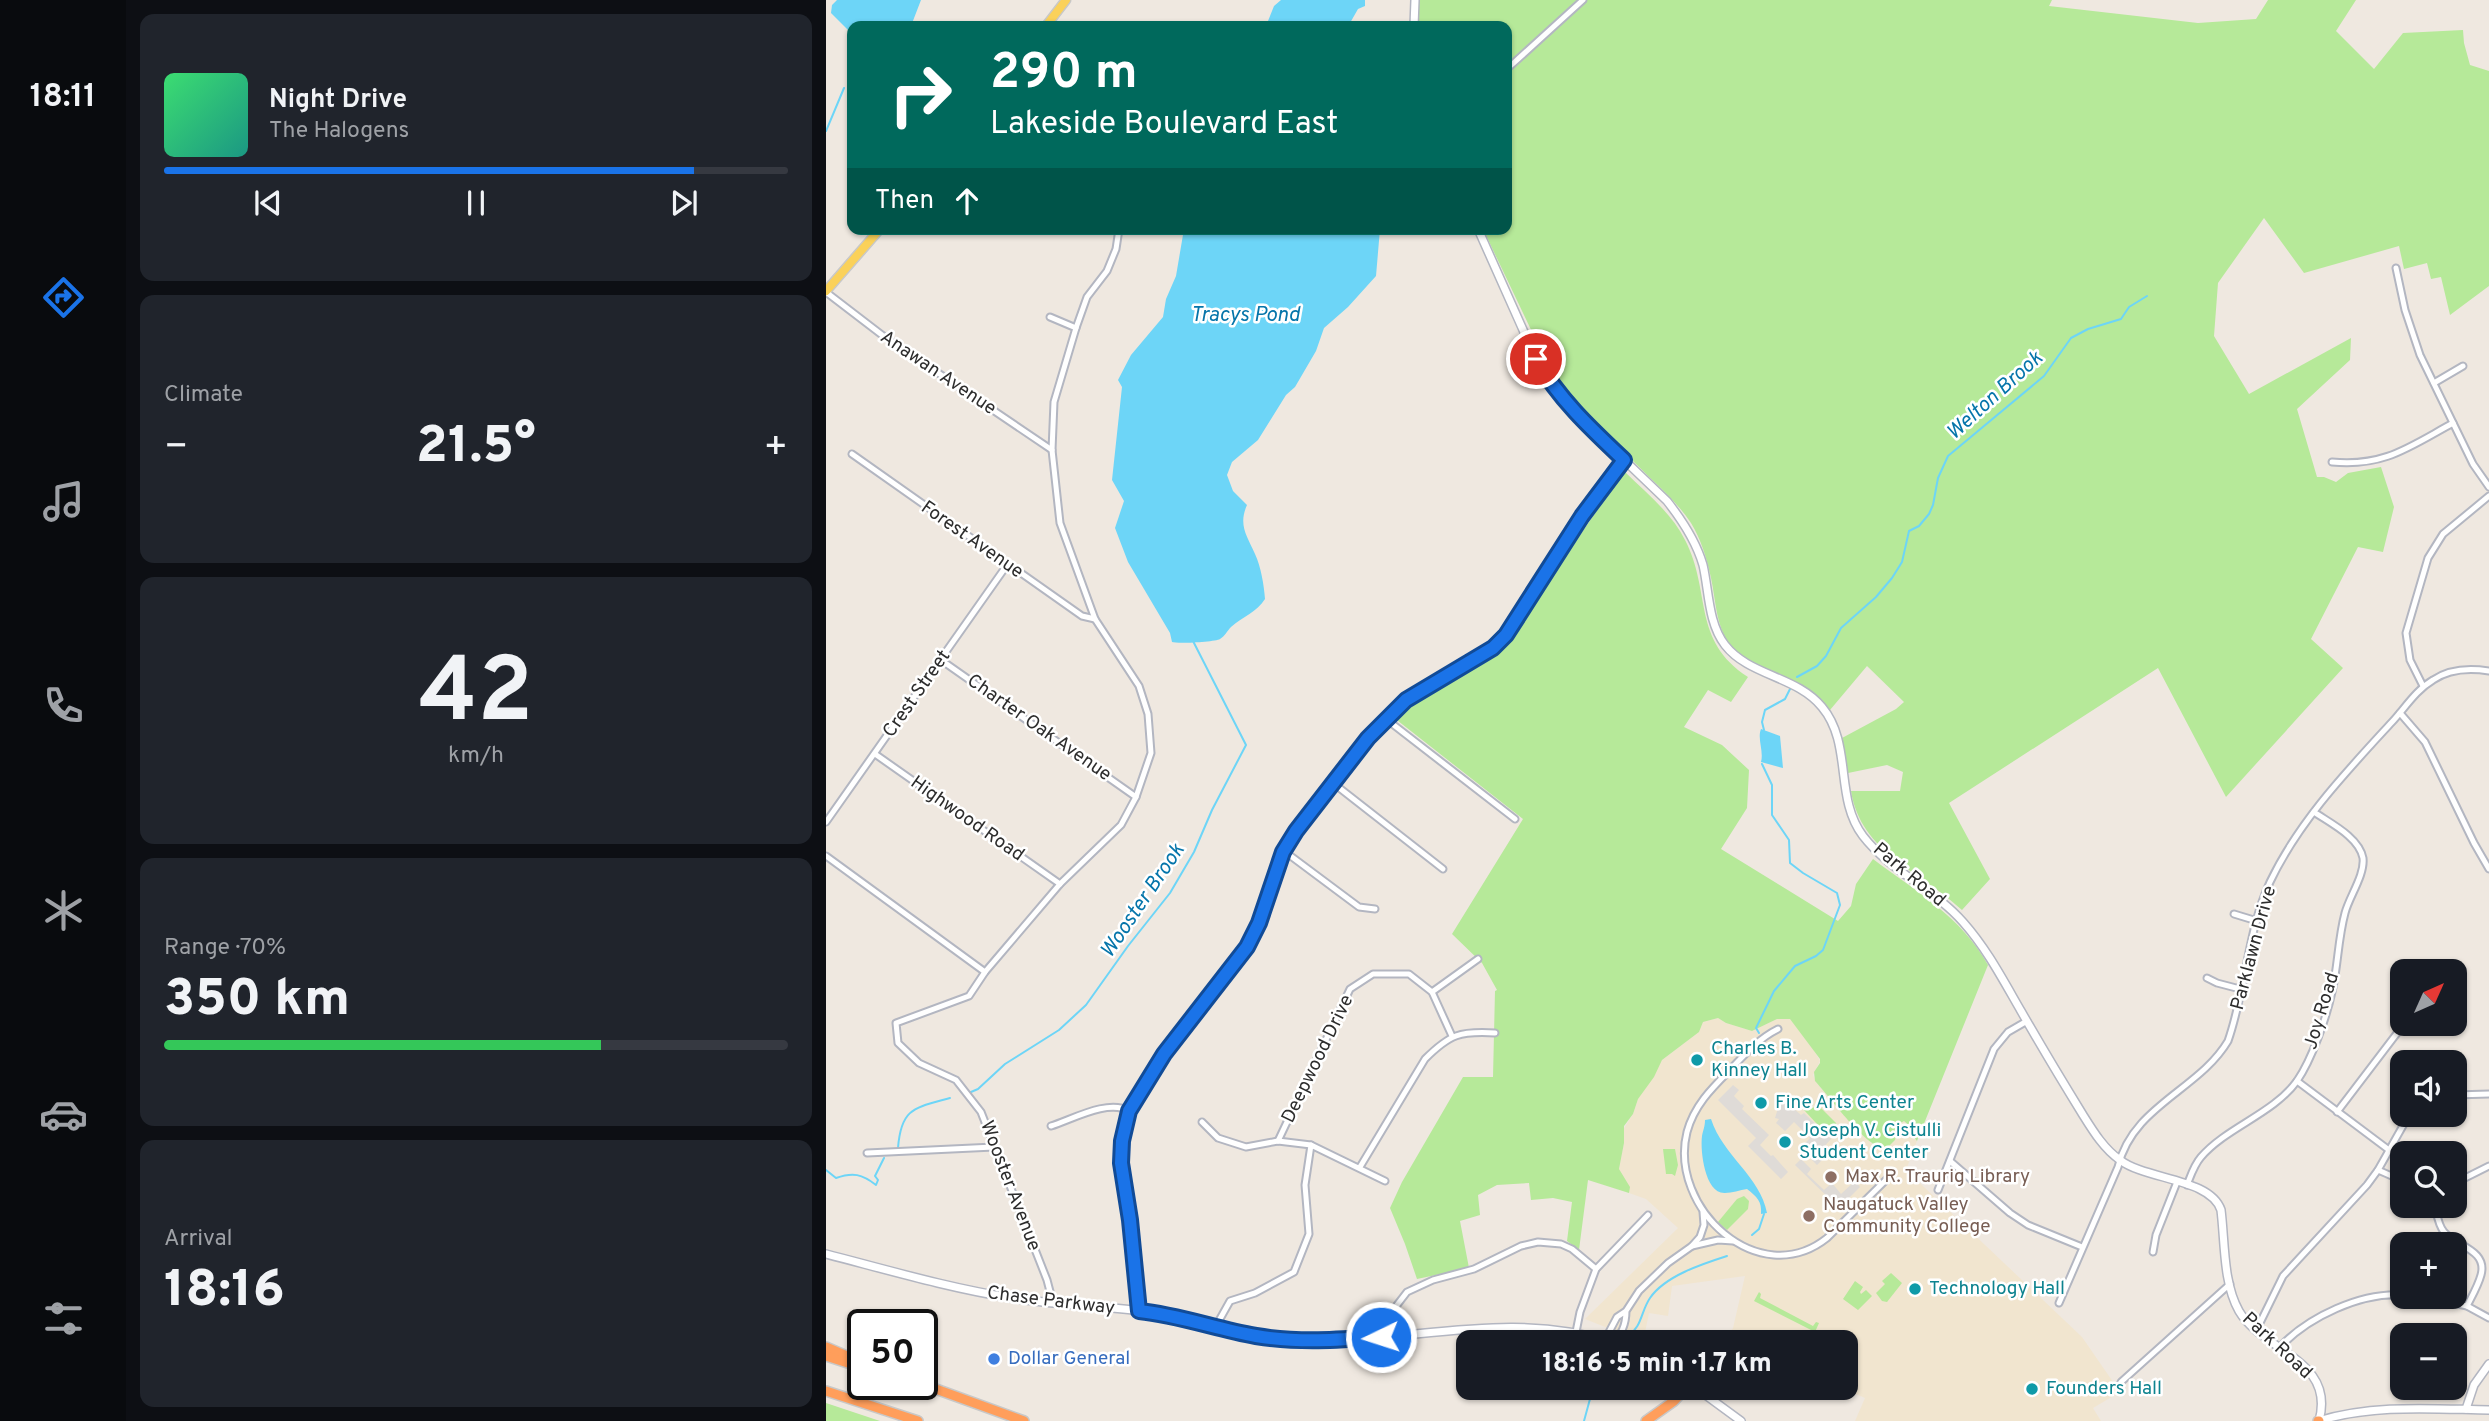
<!DOCTYPE html>
<html lang="en">
<head>
<meta charset="utf-8">
<style>
	:root { --surface:#171b24; --page:#20242c; --text:#f1f3f6; --muted:#9ea1a6; --line:#363941; --accent:#1a73e8 }
	body { margin:0; font-family:Overpass,sans-serif; background:var(--page); color:var(--text); height:100vh; display:flex; flex-direction:column; font-size:26px; white-space:nowrap }
	* { box-sizing:border-box; margin:0 }
	p { font-size:23px; color:var(--muted) }
	.icon { flex:none; width:38px; height:38px; fill:none; stroke:currentColor; stroke-width:2; stroke-linecap:round; stroke-linejoin:round }
	.map { position:relative; flex:1; overflow:hidden }
	.drawer { display:flex; flex-direction:column; gap:14px; padding:14px; background:#0d0f14; width:700px }
	.drawer>* { flex:none }
	.banner { position:absolute; left:21px; top:21px; width:665px; height:214px; border-radius:14px; box-shadow:0 2px 5px #0004; background:#00695c; color:#fff; overflow:hidden }
	.needle { width:46px; rotate:45deg }
	.buttons { position:absolute; left:1564px; top:959px; display:grid; gap:14px }
	.buttons a { display:grid; place-items:center; width:77px; height:77px; border-radius:14px; background:var(--surface); box-shadow:0 2px 5px #0004; font-size:35px }
	.speed { position:absolute; left:21px; top:1309px; display:flex; gap:14px; font-size:35px; font-weight:700; text-align:center }
	.speed>* { display:grid; place-content:center; width:91px; height:91px; border-radius:50%; background:var(--surface); box-shadow:0 2px 5px #0004; line-height:1 }
	.speed .limit { border:4px solid #111; border-radius:10px; background:#fff; color:#111 }
	.pin { position:absolute; display:grid; place-items:center; width:60px; height:60px; color:#fff; margin:-30px; border:4px solid #fff; border-radius:50%; box-shadow:0 2px 7px #0007 }
	.me { position:absolute; width:77px; margin:-38px; rotate:266deg; stroke-linejoin:round; filter:drop-shadow(0 0 5px #0008) }
	.turn { display:flex; align-items:center; gap:24px; height:147px; padding:0 28px; font-size:32px }
	.turn .icon { width:91px; height:91px; stroke-width:2.5 }
	.turn b { display:block; font-size:49px; line-height:60px }
	.then { display:flex; align-items:center; height:66px; padding:0 28px; background:#0003; gap:14px; font-size:26px }
	.big { font-size:52px; font-weight:800; line-height:1.1 }
	.drawer .card { flex:1; display:flex; flex-direction:column; justify-content:center; gap:10px; min-width:0; padding:0 24px; border-radius:14px; background:var(--page) }
	.drawer .dial { align-items:center; gap:0 }
	.dial b { font-size:91px; line-height:1 }
	.song { display:flex; align-items:center; gap:21px }
	.cover { width:84px; height:84px; border-radius:10px; background:linear-gradient(135deg,hsl(140 70% 55%),hsl(170 70% 35%)) }
	.played { height:7px; border-radius:4px; background:linear-gradient(90deg,var(--accent) 85%,var(--line) 85%) }
	.keys { display:flex; justify-content:space-around; direction:ltr }
	.heat { display:flex; justify-content:space-between; align-items:center; font-size:38px; direction:ltr }
	.charge { height:10px; border-radius:5px; background:linear-gradient(90deg,#34c759 70%,var(--line) 0) }
	.trip { position:absolute; left:630px; top:1330px; width:402px; height:70px; border-radius:14px; background:var(--surface); box-shadow:0 2px 5px #0004; font-weight:800; line-height:70px; text-align:center }
	main { display:flex; flex:1; min-height:0 }
	.menu { display:flex; flex-direction:column; width:126px; justify-content:space-around; align-items:center; background:#090b0e; color:var(--muted) }
	.menu .icon { width:49px; height:49px }
	.menu .on { color:var(--accent) }
	.menu b { font-size:32px; color:var(--text) }
	.map>svg:first-child { display:block }
	.education { fill:#f1e5cf }
	.green { fill:#b6e999 }
	.plaza { fill:#dfdbd7 }
	.water { fill:#6dd5f7 }
	.lines { fill:none; stroke-linecap:round; stroke-linejoin:round }
	.stream { stroke:#6dd5f7; stroke-width:2 }
	.street-casing { stroke:#b3b6c1; stroke-width:9 }
	.secondary-casing { stroke:#b3b6c1; stroke-width:10 }
	.primary-casing { stroke:#c8c8c8; stroke-width:11 }
	.highway-casing { stroke:#c8c8c8; stroke-width:12 }
	.street { stroke:#fff; stroke-width:5 }
	.secondary { stroke:#fff; stroke-width:7 }
	.primary { stroke:#fad15a; stroke-width:8 }
	.highway { stroke:#ff9e5b; stroke-width:9 }
	.route-casing { stroke:#114b97; stroke-width:18 }
	.route { stroke:#1a73e8; stroke-width:12 }
	.culture-dot { fill:#0f9aa8; stroke:#fff; stroke-width:2.5 }
	.education-dot { fill:#8d6e63; stroke:#fff; stroke-width:2.5 }
	.shop-dot { fill:#3f7fe0; stroke:#fff; stroke-width:2.5 }
	.labels { text-anchor:middle; dominant-baseline:central; stroke-width:5; stroke-linejoin:round; paint-order:stroke }
	.street-label { font-size:19px; fill:#2d2d2d; stroke:#fff }
	.culture-label { font-size:19px; fill:#0d838f; stroke:#fff; text-anchor:start }
	.education-label { font-size:19px; fill:#785e54; stroke:#fff; text-anchor:start }
	.shop-label { font-size:19px; fill:#366cbe; stroke:#fff; text-anchor:start }
	.water-label { font-size:21px; font-style:italic; fill:#0575aa; stroke:#fff }
</style>
</head>
<body>
<main>
<nav class="menu">
<b>18:11</b>
<svg class="icon on" aria-label="directions" viewBox="0 0 24 24"><path d="M12 3l9 9-9 9-9-9zM9 14v-3h6M13 9l2 2-2 2"/></svg>
<svg class="icon" aria-label="music" viewBox="0 0 24 24"><path d="M9 18V5l10-2v13"/><circle cx="6" cy="18" r="3"/><circle cx="16" cy="16" r="3"/></svg>
<svg class="icon" aria-label="phone" viewBox="0 0 24 24"><path d="M5 4h4l2 5-3 2q2 4 5 5l2-3 5 2v4C11 20 4 13 5 4z"/></svg>
<svg class="icon" aria-label="climate" viewBox="0 0 24 24"><path d="M12 3v18M4 7l16 10M4 17L20 7"/></svg>
<svg class="icon" aria-label="car" viewBox="0 0 24 24"><path d="M5 17H2v-5l4-1 3-4h7l3 4 3 1v5h-3M9 17h6M6 11h13"/><circle cx="7" cy="17" r="2"/><circle cx="17" cy="17" r="2"/></svg>
<svg class="icon" aria-label="filters" viewBox="0 0 24 24"><path d="M4 7h16M4 17h16"/><circle cx="9" cy="7" r="2"/><circle cx="15" cy="17" r="2"/></svg>
</nav>
<section class="drawer">
<div class="card">
<div class="song"><i class="cover"></i><div><b>Night Drive</b><p>The Halogens</p></div></div>
<div class="played"></div>
<div class="keys"><svg class="icon" aria-label="previous" viewBox="0 0 24 24"><path d="M18 5L8 12l10 7zM5 5v14"/></svg><svg class="icon" aria-label="pause" viewBox="0 0 24 24"><path d="M8 5v14M16 5v14"/></svg><svg class="icon" aria-label="next" viewBox="0 0 24 24"><path d="M6 5l10 7-10 7zM19 5v14"/></svg></div>
</div>
<div class="card"><p>Climate</p>
<div class="heat"><a>−</a><b class="big">21.5°</b><a>+</a></div>
</div>
<div class="card dial"><b>42</b><p>km/h</p></div>
<div class="card"><p>Range · 70%</p><b class="big">350 km</b><div class="charge"></div></div>
<div class="card"><p>Arrival</p><b class="big">18:16</b></div>
</section>
<div class="map">
<svg width="1663" height="1421" viewBox="0 0 1663 1421">
	<rect width="100%" height="100%" fill="#efe8e0"/>
	<path class="education" d="M892 1018 900 1023 926 1031 951 1019H964L982 1040 994 1061 987 1075 990 1082 1012 1109 1029 1125 1033 1132 1051 1148 1060 1149 1069 1140 1074 1122 1079 1121 1083 1125 1086 1136 1091 1141 1080 1170 1256 1337 1294 1392 1267 1408 1275 1421H1029L1039 1398 1016 1388H1020V1342H897L907 1328 919 1276 846 1286 842 1316 823 1313 817 1342 759 1319 852 1228 820 1199 803 1193 793 1169 798 1143 797 1130 807 1114 812 1099 836 1060 873 1032 877 1022Z"/>
	<g class="green">
		<path d="M592 0H1226L1223 6 1372 23 1430 19 1442 0H1530L1510 31 1548 69 1577 33 1637 30 1638 43 1644 65 1663 71V286L1624 315 1615 277 1605 279 1601 263 1578 269 1573 246 1478 273 1438 218 1392 283 1388 336 1423 394 1525 338 1524 360 1471 409 1491 477H1498L1510 482 1522 473 1555 467 1568 507 1557 552 1532 547 1485 639 1517 668 1400 797 1332 668 1123 803 1164 879 1136 910C1094 871 1035 853 1025 791H1074L1077 772 1061 765 1022 773 1016 738 1070 709 1078 702 1041 666 1004 710C980 676 933 679 907 648 890 630 890 601 885 578 881 559 875 539 865 523 853 505 838 491 822 476 790 443 753 413 727 376L657 229H681V26H592Z"/>
		<path d="M798 471C820 493 845 512 859 540 886 592 865 640 922 677L905 702 882 690 858 727 896 745 923 770 921 808 895 849 1012 921 1025 906 1030 884 1047 859C1089 891 1136 917 1162 965L1091 1141C1085 1135 1085 1126 1078 1121L1073 1124 1069 1140 1060 1149C1041 1149 1003 1096 989 1081L988 1072 994 1063V1059L964 1019H951L926 1031 900 1023 892 1018 877 1022 873 1032 836 1060 828 1077 812 1099 807 1114 798 1126V1143L793 1169 804 1187 803 1193 762 1180 753 1250 741 1241 746 1202 727 1198 705 1200 703 1183 671 1185 652 1195 654 1215 634 1221 643 1268 591 1279 579 1244 564 1208 576 1182 637 1077H667L669 991 671 990 656 963 626 934 697 819 567 717C602 687 647 673 680 643Z"/>
		<path d="M993 1106 1010 1123 1011 1127 1002 1136 978 1110Z"/>
		<path d="M837 1149H849L852 1165 849 1176 846 1174H840Z"/>
		<path d="M918 1196 923 1201 922 1209 901 1230 892 1222 911 1199Z"/>
		<path d="M1065 1273 1076 1283 1061 1302 1056 1301 1050 1293 1059 1284 1056 1281Z"/>
		<path d="M1029 1281 1037 1287 1034 1292 1035 1294 1040 1290 1046 1296 1032 1310 1017 1299Z"/>
		<path d="M933 1292 935 1294 934 1298 987 1326 990 1322 993 1323 989 1332 928 1301Z"/>
		<path d="M0 1403 54 1421H0Z"/>
	</g>
	<g class="plaza">
		<path d="M907 1085 913 1090 908 1096 918 1106 916 1109 943 1135 934 1145 945 1156 947 1155 962 1172 955 1179 922 1146 930 1138 892 1100Z"/>
		<path d="M958 1100 975 1115 978 1113 1005 1139 996 1149 1001 1155 991 1165 985 1159 989 1154 987 1152 984 1156 975 1148 984 1138 968 1122 959 1131 950 1123 953 1119 949 1118 953 1105Z"/>
		<path d="M975 1159 985 1169 981 1174 998 1190 1006 1183 1015 1194 1029 1181 1034 1187 1013 1208 969 1165Z"/>
	</g>
	<g class="water">
		<path d="M11 0H95L85 26H26V34L5 13 6 5Z"/>
		<path d="M455 0H539V6L532 9 524 23 527 26H440L448 6Z"/>
		<path d="M358 229H554L550 276 522 307 498 328 490 351 469 387 460 395 432 440 406 462 401 475 407 491 421 505C412 525 421 536 429 554 435 567 438 585 439 599 431 612 416 617 405 627 401 631 399 636 394 639 389 642 351 644 346 642L344 633 302 562 289 528 298 501 286 480 296 387 292 380 305 355 337 317 340 299 350 276Z"/>
		<path d="M935 729 954 736 957 768 935 762C938 751 931 739 935 729Z"/>
		<path d="M885 1119C897 1156 934 1176 941 1213L935 1214C936 1201 931 1197 921 1189 914 1190 906 1193 899 1193 879 1194 874 1151 876 1136 877 1130 879 1127 879 1120Z"/>
	</g>
	<g class="lines">
		<g class="stream">
			<path d="M23 80 26 75"/>
			<path d="M0 131 18 88"/>
			<path d="M971 677 991 666 1000 656 1015 628 1050 597 1066 578 1076 562 1083 531 1093 526 1103 514 1107 505 1112 478 1122 456 1218 376 1245 338 1262 329 1295 319 1303 307 1321 296"/>
			<path d="M938 730 936 722 939 710 959 699 964 689"/>
			<path d="M933 1033 930 1028 948 991 969 966 990 956 997 950 1014 905 1011 893 977 873 964 863 963 840 946 815V785L936 764"/>
			<path d="M145 1092 152 1089 179 1064 233 1030 260 1005 302 946 344 893 368 852 386 810 420 745 367 641"/>
			<path d="M72 1148C75 1108 88 1108 124 1098"/>
			<path d="M0 1170 10 1178C27 1172 36 1174 50 1185L52 1180 49 1176 58 1158"/>
			<path d="M926 1235 933 1229 938 1214"/>
			<path d="M802 1336C816 1327 815 1311 824 1298 839 1276 876 1264 901 1256"/>
			<path d="M758 1421 767 1388"/>
		</g>
		<g class="street-casing">
			<g id="street">
				<path d="M681 69 757 0"/>
				<path d="M1570 268 1579 310 1594 355 1647 464 1663 487"/>
				<path d="M0 292 56 335 226 450"/>
				<path d="M224 317 250 328"/>
				<path d="M1608 383 1637 366"/>
				<path d="M26 454 256 616 269 619"/>
				<path d="M1506 462C1558 467 1583 447 1627 423"/>
				<path d="M115 660 310 797"/>
				<path d="M1597 686 1584 660 1580 633 1602 558 1617 534 1663 496"/>
				<path d="M1574 713 1599 742 1648 843 1663 869"/>
				<path d="M560 719 689 819"/>
				<path d="M49 754 234 884"/>
				<path d="M507 783 617 869"/>
				<path d="M0 822 181 565"/>
				<path d="M458 851 533 907 549 909"/>
				<path d="M0 856 159 972"/>
				<path d="M1408 914 1431 921"/>
				<path d="M1381 978 1391 983 1414 989"/>
				<path d="M606 992 652 959"/>
				<path d="M952 1029C932 1039 918 1055 903 1071 885 1089 868 1106 861 1132 842 1208 933 1292 1001 1238L1066 1174"/>
				<path d="M1471 1081 1563 1150"/>
				<path d="M1629 1095 1663 1094"/>
				<path d="M1511 1112 1578 1024"/>
				<path d="M376 1122 392 1138 420 1147 452 1141 485 1145 559 1181"/>
				<path d="M225 1126C247 1119 282 1099 303 1111"/>
				<path d="M452 1141 524 989 547 974H583L606 992 626 1036"/>
				<path d="M41 1153 168 1147"/>
				<path d="M1124 1161 1184 1213 1202 1225 1256 1247"/>
				<path d="M534 1167 599 1059C624 1034 634 1031 669 1033"/>
				<path d="M1552 1170 1577 1181"/>
				<path d="M1629 1183 1663 1166"/>
				<path d="M1361 1185C1365 1175 1368 1165 1375 1157 1401 1127 1447 1114 1471 1081 1486 1059 1500 1019 1506 992 1512 966 1512 939 1519 913 1523 897 1539 875 1537 858 1533 837 1504 823 1488 812"/>
				<path d="M1112 1190 1168 1049 1182 1032 1201 1021"/>
				<path d="M1609 1206C1611 1214 1612 1225 1618 1232 1630 1246 1662 1250 1655 1275 1652 1286 1646 1296 1641 1306"/>
				<path d="M866 1246 892 1240 907 1241"/>
				<path d="M1327 1252 1330 1235 1351 1182"/>
				<path d="M1601 1297 1641 1306 1663 1318"/>
				<path d="M227 1303 221 1280 155 1112 130 1080 93 1063 72 1043 70 1023 143 996 159 972 234 884 295 825 310 797 325 753 322 714 313 686 269 619 234 523 226 450 228 402 250 328 261 297 281 271 290 249 293 229"/>
				<path d="M1233 1303 1292 1167C1306 1106 1373 1090 1402 1041 1420 990 1421 932 1444 882 1473 821 1521 771 1566 722 1579 708 1590 690 1607 680 1623 669 1644 668 1663 671"/>
				<path d="M800 1311C800 1323 796 1336 785 1342L782 1334 791 1317 800 1311 813 1291 842 1263 866 1246 874 1237 878 1225 877 1212"/>
				<path d="M390 1326 404 1301 429 1293 468 1272 483 1234 479 1185 485 1145"/>
				<path d="M1430 1331 1457 1276 1541 1185 1552 1170 1583 1115"/>
				<path d="M750 1332 754 1312 770 1269 822 1215"/>
				<path d="M555 1337 561 1318 581 1292 607 1280 648 1269 695 1246 712 1242 735 1244 746 1249 770 1269"/>
				<path d="M1454 1347C1482 1317 1535 1292 1577 1295"/>
				<path d="M1295 1382 1404 1284"/>
			</g>
		</g>
		<g class="secondary-casing">
			<g id="secondary">
				<path d="M588 26 589 0"/>
				<path d="M652 229 710 359 723 381 745 409 841 501C856 520 870 541 877 565 883 591 882 623 899 645 923 676 971 676 996 707 1027 744 1008 798 1037 836 1064 871 1108 889 1137 922 1161 949 1177 980 1195 1011 1215 1046 1236 1081 1257 1115 1267 1131 1278 1149 1294 1160 1320 1180 1384 1178 1395 1210 1399 1242 1397 1283 1413 1311 1437 1352 1510 1359 1493 1421"/>
				<path d="M0 1254C62 1270 123 1288 186 1298 237 1306 289 1306 339 1314 382 1321 421 1337 464 1340 575 1347 675 1307 786 1342"/>
				<path d="M313 1311C309 1281 307 1251 304 1221 301 1194 291 1165 297 1137 313 1062 382 1012 420 948 438 918 442 881 459 850 470 828 487 809 502 790 520 766 538 742 559 720 594 685 644 670 679 635L756 516 798 460"/>
				<path d="M870 1388 915 1421"/>
				<path d="M1640 1409 1648 1385 1663 1364"/>
				<path d="M1492 1421C1548 1404 1606 1409 1663 1410"/>
			</g>
		</g>
		<g class="primary-casing">
			<g id="primary">
				<path d="M220 26 240 0"/>
				<path d="M0 291 54 229"/>
			</g>
		</g>
		<g class="highway-casing">
			<g id="highway">
				<path d="M0 1347 37 1363"/>
				<path d="M0 1356 28 1365"/>
				<path d="M96 1384 198 1421"/>
				<path d="M0 1391 92 1421"/>
				<path d="M820 1421 848 1401 860 1388"/>
				<path d="M1492 1421H1493"/>
			</g>
		</g>
		<use href="#street" class="street"/>
		<use href="#secondary" class="secondary"/>
		<use href="#primary" class="primary"/>
		<use href="#highway" class="highway"/>
	</g>
	<g class="lines">
		<g class="route-casing">
			<path id="route" d="M555 1337C513 1340 472 1343 430 1336 390 1329 353 1315 313 1311L304 1220 295 1163 296 1141 303 1111 338 1054 421 947 433 923 457 852 470 831 542 738 580 700 667 648 680 635 756 516 798 460C764 428 733 399 710 359"/>
		</g>
		<use href="#route" class="route"/>
	</g>
	<g class="culture-dot">
		<circle cx="871" cy="1060" r="7"/>
		<circle cx="935" cy="1103" r="7"/>
		<circle cx="959" cy="1142" r="7"/>
		<circle cx="1089" cy="1289" r="7"/>
		<circle cx="1206" cy="1389" r="7"/>
	</g>
	<g class="education-dot">
		<circle cx="1005" cy="1177" r="7"/>
		<circle cx="983" cy="1216" r="7"/>
	</g>
	<circle class="shop-dot" cx="168" cy="1359" r="7"/>
	<g class="labels">
		<g class="street-label">
			<text transform="translate(112 373) rotate(34)">Anawan Avenue</text>
			<text transform="translate(146 540) rotate(35)">Forest Avenue</text>
			<text transform="translate(91 694) rotate(-55)">Crest Street</text>
			<text transform="translate(213 728) rotate(35)">Charter Oak Avenue</text>
			<text transform="translate(141 819) rotate(35)">Highwood Road</text>
			<text transform="translate(1083 875) rotate(40)">Park Road</text>
			<text transform="translate(1428 948) rotate(-75)">Parklawn Drive</text>
			<text transform="translate(1496 1011) rotate(-73)">Joy Road</text>
			<text transform="translate(492 1059) rotate(-64)">Deepwood Drive</text>
			<text transform="translate(184 1186) rotate(69)">Wooster Avenue</text>
			<text transform="translate(225 1301) rotate(7)">Chase Parkway</text>
			<text transform="translate(1451 1346) rotate(43)">Park Road</text>
		</g>
		<g class="culture-label">
			<text x="885" y="1049">Charles B.<tspan x="885" dy="22">Kinney Hall</tspan></text>
			<text x="949" y="1103">Fine Arts Center</text>
			<text x="973" y="1131">Joseph V. Cistulli<tspan x="973" dy="22">Student Center</tspan></text>
			<text x="1103" y="1289">Technology Hall</text>
			<text x="1220" y="1389">Founders Hall</text>
		</g>
		<g class="education-label">
			<text x="1019" y="1177">Max R. Traurig Library</text>
			<text x="997" y="1205">Naugatuck Valley<tspan x="997" dy="22">Community College</tspan></text>
		</g>
		<g class="shop-label">
			<text x="182" y="1359">Dollar General</text>
		</g>
		<g class="water-label">
			<text x="419" y="315">Tracys Pond</text>
			<text transform="translate(1169 396) rotate(-42)">Welton Brook</text>
			<text transform="translate(317 901) rotate(-56)">Wooster Brook</text>
		</g>
	</g>
</svg>
<div class="buttons">
<a><svg class="needle" viewBox="-14 -14 28 28"><path d="M0-13l5 13h-10z" fill="#e53935"/><path d="M0 13l5-13h-10z" fill="#9ea1a6"/></svg></a>
<a><svg class="icon" aria-label="sound" viewBox="0 0 24 24"><path d="M4 9h4l5-4v14l-5-4H4zM17 9q2 3 0 6"/></svg></a>
<a><svg class="icon" aria-label="search" viewBox="0 0 24 24"><circle cx="10" cy="10" r="6"/><path d="M15 15l6 6"/></svg></a>
<a>+</a>
<a>−</a>
</div>
<div class="speed"><div class="limit">50</div></div>
<div class="pin" style="left:710px;top:359px;background:#d93025"><svg class="icon" aria-label="arrive" viewBox="0 0 24 24"><path d="M6 21V4h12l-3 4 3 4H6"/></svg></div>
<svg class="me" style="left:555px;top:1337px" viewBox="-20 -20 40 40"><circle r="17" fill="#1a73e8" stroke="#fff" stroke-width="3"/><path d="M0-11L8 9 0 5-8 9z" fill="#fff"/></svg>
<div class="trip">18:16 · 5 min · 1.7 km</div>
<div class="banner">
<div class="turn"><svg class="icon" aria-label="right" viewBox="0 0 24 24"><path d="M7 20v-9h11M14 6l5 5-5 5"/></svg><div><b>290 m</b>Lakeside Boulevard East</div></div>
<div class="then">Then<svg class="icon" aria-label="ahead" viewBox="0 0 24 24"><path d="M12 20V5M6 11l6-6 6 6"/></svg></div>
</div>
</div>
</main>
</body>
</html>
